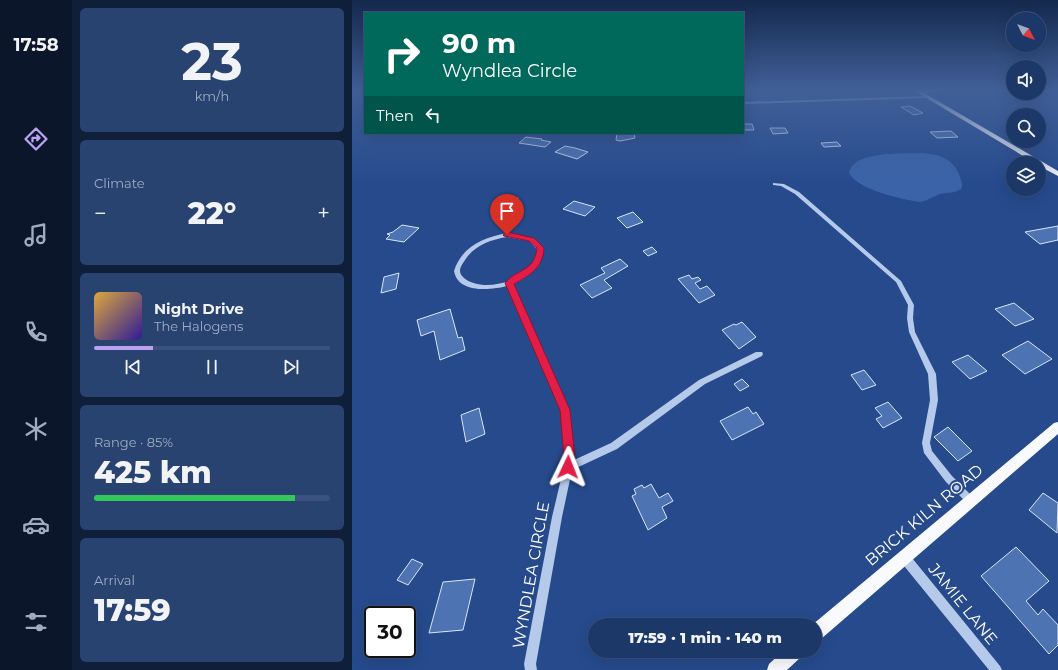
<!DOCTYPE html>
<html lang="en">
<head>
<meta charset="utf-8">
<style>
	:root { --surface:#1c3869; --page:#294371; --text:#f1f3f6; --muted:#a0acc0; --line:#3a527d; --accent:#bca0f2 }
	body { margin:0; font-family:Montserrat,sans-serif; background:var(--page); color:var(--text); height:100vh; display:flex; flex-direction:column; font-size:15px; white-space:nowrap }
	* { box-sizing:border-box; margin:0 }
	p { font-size:13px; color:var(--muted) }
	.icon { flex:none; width:22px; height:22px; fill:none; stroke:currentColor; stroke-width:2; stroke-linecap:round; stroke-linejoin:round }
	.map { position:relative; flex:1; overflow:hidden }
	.drawer { display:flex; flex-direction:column; gap:8px; padding:8px; background:#0f1f3a; width:280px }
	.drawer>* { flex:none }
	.banner { position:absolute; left:12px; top:12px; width:380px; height:122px; border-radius:0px; box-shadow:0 4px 16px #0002,0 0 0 1px var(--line); background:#00695c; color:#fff; overflow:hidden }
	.needle { width:26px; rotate:132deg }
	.controls { position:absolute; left:654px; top:12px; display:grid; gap:8px }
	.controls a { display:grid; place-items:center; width:40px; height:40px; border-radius:50%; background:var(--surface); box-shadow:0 4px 16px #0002,0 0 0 1px var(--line); font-size:20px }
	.speed { position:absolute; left:12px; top:606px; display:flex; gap:8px; font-size:20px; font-weight:700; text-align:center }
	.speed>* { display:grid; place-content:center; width:52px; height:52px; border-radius:50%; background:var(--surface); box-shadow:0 4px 16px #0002,0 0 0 1px var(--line); line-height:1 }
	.speed .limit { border:2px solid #111; border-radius:6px; background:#fff; color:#111 }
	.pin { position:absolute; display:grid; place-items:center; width:34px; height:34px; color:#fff; margin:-41px -17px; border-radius:50% 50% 50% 0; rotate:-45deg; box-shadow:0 0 4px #0007 }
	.pin .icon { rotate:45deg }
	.me { position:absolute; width:44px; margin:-22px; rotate:2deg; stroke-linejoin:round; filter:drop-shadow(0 0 3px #0008) }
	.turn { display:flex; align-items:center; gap:14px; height:84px; padding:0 12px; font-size:18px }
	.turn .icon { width:52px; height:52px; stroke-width:2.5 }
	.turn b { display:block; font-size:28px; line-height:34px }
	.then { display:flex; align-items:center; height:38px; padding:0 12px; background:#0003; gap:8px; font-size:15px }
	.big { font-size:30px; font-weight:800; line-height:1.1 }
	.drawer .tile { flex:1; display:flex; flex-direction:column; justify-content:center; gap:6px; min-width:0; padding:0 14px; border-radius:6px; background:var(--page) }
	.drawer .dial { align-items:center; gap:0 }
	.dial b { font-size:52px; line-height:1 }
	.song { display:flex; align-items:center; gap:12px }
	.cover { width:48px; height:48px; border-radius:6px; background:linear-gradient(135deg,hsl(40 70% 55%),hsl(250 70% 35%)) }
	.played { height:4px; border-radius:2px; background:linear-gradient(90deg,var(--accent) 25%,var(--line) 25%) }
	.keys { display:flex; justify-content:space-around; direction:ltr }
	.heat { display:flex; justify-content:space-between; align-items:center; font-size:22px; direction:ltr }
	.charge { height:6px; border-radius:3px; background:linear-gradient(90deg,#34c759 85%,var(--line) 0) }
	.trip { position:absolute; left:236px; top:618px; width:234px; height:40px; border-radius:20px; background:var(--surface); box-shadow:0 4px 16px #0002,0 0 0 1px var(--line); font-weight:800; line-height:40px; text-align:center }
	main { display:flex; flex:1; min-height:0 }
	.tab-bar { display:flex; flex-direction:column; width:72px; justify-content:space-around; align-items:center; background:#0b162a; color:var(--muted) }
	.tab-bar .icon { width:28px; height:28px }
	.tab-bar .on { color:var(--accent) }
	.tab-bar b { font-size:18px; color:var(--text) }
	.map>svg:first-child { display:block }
	.green { fill:#3a63a8 }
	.building { fill:#4e73b2; stroke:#d9e5f8 }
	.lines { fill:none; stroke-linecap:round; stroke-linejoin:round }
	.minor { fill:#b5c9ea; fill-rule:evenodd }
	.major { fill:#f8fafe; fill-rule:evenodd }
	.route { fill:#e11d48; stroke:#92132f }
	.labels { text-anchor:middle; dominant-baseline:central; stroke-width:4; stroke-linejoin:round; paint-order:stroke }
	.near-street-label { font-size:16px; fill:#fff; stroke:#264a8c }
</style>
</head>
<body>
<main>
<nav class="tab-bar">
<b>17:58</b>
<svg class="icon on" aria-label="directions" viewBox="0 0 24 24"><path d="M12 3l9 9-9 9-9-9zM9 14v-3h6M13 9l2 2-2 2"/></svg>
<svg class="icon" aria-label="music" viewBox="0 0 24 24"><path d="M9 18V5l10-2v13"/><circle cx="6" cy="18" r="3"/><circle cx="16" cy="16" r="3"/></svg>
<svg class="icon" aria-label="phone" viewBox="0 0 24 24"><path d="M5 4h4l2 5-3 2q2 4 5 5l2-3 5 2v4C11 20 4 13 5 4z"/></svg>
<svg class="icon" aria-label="climate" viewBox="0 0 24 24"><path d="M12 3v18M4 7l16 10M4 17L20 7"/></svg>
<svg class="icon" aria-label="car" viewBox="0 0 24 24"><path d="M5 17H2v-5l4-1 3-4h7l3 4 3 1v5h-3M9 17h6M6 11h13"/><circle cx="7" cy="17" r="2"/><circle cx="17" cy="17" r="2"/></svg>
<svg class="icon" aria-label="filters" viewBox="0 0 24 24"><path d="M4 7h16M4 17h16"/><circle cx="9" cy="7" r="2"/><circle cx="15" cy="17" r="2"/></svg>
</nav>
<section class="drawer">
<div class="tile dial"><b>23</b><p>km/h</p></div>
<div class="tile"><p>Climate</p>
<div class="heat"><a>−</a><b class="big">22°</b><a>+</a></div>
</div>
<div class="tile">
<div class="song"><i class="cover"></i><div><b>Night Drive</b><p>The Halogens</p></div></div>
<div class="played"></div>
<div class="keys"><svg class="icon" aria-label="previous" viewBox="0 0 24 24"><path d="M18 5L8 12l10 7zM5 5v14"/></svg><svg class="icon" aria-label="pause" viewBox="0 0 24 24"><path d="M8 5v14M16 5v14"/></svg><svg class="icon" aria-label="next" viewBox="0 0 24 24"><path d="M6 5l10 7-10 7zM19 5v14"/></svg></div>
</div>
<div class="tile"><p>Range · 85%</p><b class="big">425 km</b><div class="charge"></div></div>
<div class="tile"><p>Arrival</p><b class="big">17:59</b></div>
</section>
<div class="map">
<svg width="706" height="670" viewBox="0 0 706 670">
	<rect width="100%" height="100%" fill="#264a8c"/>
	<path class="green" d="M571 153C589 155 602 159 608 177 610 182 611 185 609 189 602 194 595 192 588 194 580 197 576 201 567 202 549 199 506 190 497 173 501 150 554 154 571 153Z"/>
	<g class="building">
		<path d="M558 106 571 113 562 115 549 107Z"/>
		<path d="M391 124H400L402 130H391Z"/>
		<path d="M418 128H433L436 133 421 134Z"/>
		<path d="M599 131 606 137 585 138 578 132Z"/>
		<path d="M265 133H282L283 138 268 141 264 140Z"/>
		<path d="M174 137 190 139 189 140 199 142 193 147 167 143Z"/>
		<path d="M485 142 489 146 472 147 469 143Z"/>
		<path d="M213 146 223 148 236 152 225 159 203 152Z"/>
		<path d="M166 198V206L145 209V201Z"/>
		<path d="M222 201 243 207 233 216 211 209Z"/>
		<path d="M281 212 291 222 275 228 265 218Z"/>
		<path d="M50 225 67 228 52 242 34 239 38 235 35 234 41 232Z"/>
		<path d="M706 226V240L688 244 673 232Z"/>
		<path d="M300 247 305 252 296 256 291 251Z"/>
		<path d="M268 259 276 266 252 280 260 288 240 298 228 285 253 273 249 268Z"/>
		<path d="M47 273 44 289 29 293 32 277Z"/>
		<path d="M337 275 340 279 346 277 349 280 343 283 348 289 355 286 363 295 347 303 326 279Z"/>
		<path d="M662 303 682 319 663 326 643 309Z"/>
		<path d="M98 309 106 338 110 337 113 350 88 360 82 331 69 336 65 320Z"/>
		<path d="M390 322 404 337 387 349 370 330 382 324 384 325Z"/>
		<path d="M676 341 700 359 673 374 650 355Z"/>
		<path d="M616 355 635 371 618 379 600 362Z"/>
		<path d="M512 370 524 385 510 390 499 375Z"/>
		<path d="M390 379 397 386 388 391 382 384Z"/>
		<path d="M536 402 550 418 531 428 524 419 530 416 523 408Z"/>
		<path d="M396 407 401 414 404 412 412 424 380 440 368 421Z"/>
		<path d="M127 408 133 434 114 442 109 415Z"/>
		<path d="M596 427 620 451 606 461 582 437Z"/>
		<path d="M299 484 307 498 316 493 321 501 310 507 315 518 296 530 280 496 284 494 282 489 290 485 292 488Z"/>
		<path d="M691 493 706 503 705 533 677 510Z"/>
		<path d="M664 547 697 581 674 601 686 615 691 609 706 625V645L697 654 629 576Z"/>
		<path d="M60 559 71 564 56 585 45 580Z"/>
		<path d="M123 579 111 630 77 633 91 582Z"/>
	</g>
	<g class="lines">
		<g class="minor">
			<path d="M575 90H603L566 93 564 92Z"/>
			<path d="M575 96 576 97 574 98 391 104V102Z"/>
			<path d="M421 183 432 184 447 192 549 281 562 305 561 318 563 332 584 374 586 400 578 443 580 451 600 476 622 498 624 501 622 504 619 506 616 504 594 482 572 453 570 443 578 400 576 374 557 332 555 318 556 305 544 282 443 194 429 186 421 185Z"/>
			<path d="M155 233 181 239 191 248C190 266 177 278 160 284L217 410 222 460 259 443 347 380 404 352H410L411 354 410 356 353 384 265 449 220 470 210 517 184 664 185 670H173L172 664 200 517 214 458 209 410 155 286C139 290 106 294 102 271 110 246 131 238 155 233ZM155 237 177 241 185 249C185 254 184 259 181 263 170 282 130 293 112 278 110 276 108 274 108 271 108 267 111 263 113 260 123 245 138 240 155 237Z"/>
			<path d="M552 552 556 553 648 666 650 670H637L548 561 547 557 548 553Z"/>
		</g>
		<g class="major">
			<path d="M561 90H567L706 171V176L687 166V163H683Z"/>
			<path d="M706 422V434L469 639 463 641V625H460L702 423Z"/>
			<path d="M431 651H451L449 657 435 670H415L417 664Z"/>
		</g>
	</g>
	<linearGradient id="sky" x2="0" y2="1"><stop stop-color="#15294d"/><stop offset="0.49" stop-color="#416099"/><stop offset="1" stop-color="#416099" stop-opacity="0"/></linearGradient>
	<rect width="706" height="184" fill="url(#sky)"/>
	<path class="route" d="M155 232 182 238 192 248C191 268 178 275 162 284L218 410 223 458 220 471 216 472 212 471 210 467 212 458 208 410 153 283C165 268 182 273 185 248L177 241 152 236 151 235Z"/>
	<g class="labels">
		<g class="near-street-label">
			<text transform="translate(572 515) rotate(-40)">BRICK KILN ROAD</text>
			<text transform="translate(179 575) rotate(-80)">WYNDLEA CIRCLE</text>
			<text transform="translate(611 604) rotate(51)">JAMIE LANE</text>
		</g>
	</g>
</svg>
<div class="controls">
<a><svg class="needle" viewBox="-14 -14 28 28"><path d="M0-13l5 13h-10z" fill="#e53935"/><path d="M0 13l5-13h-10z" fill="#a0acc0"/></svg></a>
<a><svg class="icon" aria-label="sound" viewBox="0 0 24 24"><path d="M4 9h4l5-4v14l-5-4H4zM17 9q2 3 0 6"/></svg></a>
<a><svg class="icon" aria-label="search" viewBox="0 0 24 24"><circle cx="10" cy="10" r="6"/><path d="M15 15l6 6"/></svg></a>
<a><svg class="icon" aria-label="layers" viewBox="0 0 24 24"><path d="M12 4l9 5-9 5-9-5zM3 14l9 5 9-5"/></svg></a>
</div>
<div class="speed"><div class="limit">30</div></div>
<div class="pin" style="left:155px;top:235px;background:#d93025"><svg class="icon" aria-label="arrive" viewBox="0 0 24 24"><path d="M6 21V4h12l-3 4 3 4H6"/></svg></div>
<svg class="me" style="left:216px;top:467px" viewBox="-20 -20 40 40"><path d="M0-17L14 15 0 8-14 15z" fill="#e11d48" stroke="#fff" stroke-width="4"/></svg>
<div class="trip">17:59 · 1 min · 140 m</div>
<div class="banner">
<div class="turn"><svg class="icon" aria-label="right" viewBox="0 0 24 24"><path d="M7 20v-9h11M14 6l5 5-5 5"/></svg><div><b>90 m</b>Wyndlea Circle</div></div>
<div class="then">Then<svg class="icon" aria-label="left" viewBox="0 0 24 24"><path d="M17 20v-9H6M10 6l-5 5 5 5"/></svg></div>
</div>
</div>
</main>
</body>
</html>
